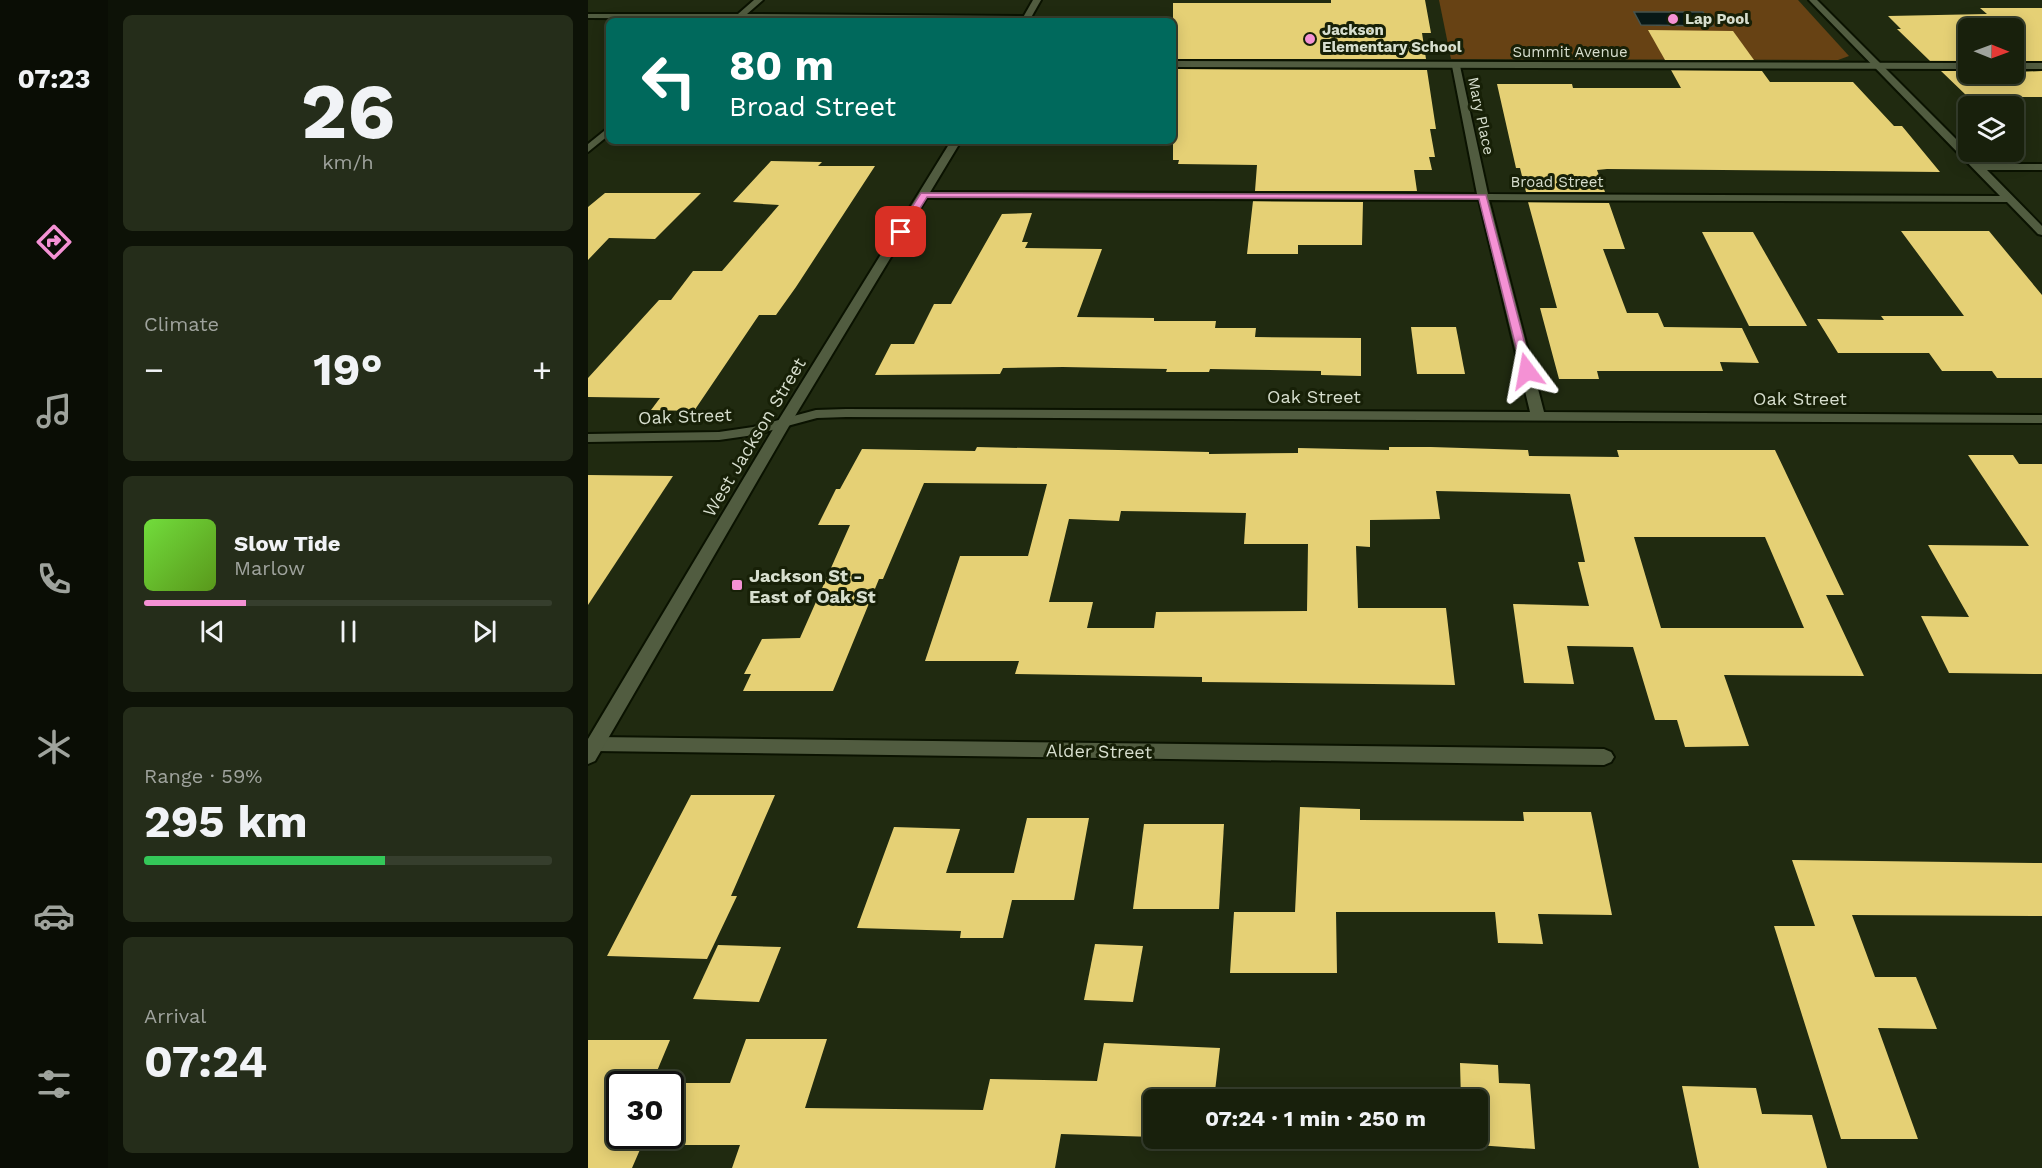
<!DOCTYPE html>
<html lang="en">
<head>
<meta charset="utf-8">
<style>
	:root { --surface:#18200c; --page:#252d1a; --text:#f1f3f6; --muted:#9fa39d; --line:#363e2d; --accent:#f491d4 }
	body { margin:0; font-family:"Work Sans",sans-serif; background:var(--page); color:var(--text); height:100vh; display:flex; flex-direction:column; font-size:22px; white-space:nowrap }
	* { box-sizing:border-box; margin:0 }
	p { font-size:20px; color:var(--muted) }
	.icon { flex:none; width:33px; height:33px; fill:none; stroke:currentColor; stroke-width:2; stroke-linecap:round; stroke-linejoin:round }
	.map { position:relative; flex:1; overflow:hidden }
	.details { display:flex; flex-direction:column; gap:15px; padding:15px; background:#0d1207; width:480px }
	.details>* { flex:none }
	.guide { position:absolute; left:18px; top:18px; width:570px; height:126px; border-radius:9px; box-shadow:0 3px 15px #0003,0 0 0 2px var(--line); background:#00695c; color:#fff; overflow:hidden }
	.needle { width:39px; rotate:91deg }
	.buttons { position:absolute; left:1370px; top:18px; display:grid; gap:12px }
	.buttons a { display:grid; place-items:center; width:66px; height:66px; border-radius:9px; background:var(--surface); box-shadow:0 3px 15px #0003,0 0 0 2px var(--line); font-size:30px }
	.speed { position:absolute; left:18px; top:1071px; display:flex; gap:12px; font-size:30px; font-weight:700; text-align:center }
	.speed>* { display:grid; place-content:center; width:78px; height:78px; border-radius:50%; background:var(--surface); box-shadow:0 3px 15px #0003,0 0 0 2px var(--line); line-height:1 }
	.speed .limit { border:3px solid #111; border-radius:9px; background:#fff; color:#111 }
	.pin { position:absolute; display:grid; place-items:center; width:51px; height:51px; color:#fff; margin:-26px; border-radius:12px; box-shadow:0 3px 9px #0006 }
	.me { position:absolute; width:66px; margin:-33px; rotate:347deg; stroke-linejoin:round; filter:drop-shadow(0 0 4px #0008) }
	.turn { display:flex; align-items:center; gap:21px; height:126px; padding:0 24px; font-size:27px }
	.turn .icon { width:78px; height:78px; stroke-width:2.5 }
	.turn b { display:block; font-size:42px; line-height:51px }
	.big { font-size:45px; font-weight:700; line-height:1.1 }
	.details .card { flex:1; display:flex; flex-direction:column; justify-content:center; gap:9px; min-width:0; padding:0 21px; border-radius:9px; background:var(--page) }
	.details .dial { align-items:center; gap:0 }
	.dial b { font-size:78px; line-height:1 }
	.song { display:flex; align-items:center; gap:18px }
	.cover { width:72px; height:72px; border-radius:9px; background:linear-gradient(135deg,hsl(100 70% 55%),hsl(90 70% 35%)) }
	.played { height:6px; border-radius:3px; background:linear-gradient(90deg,var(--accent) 25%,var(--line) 25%) }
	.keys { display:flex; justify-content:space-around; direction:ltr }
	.heat { display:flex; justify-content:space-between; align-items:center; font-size:33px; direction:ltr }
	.charge { height:9px; border-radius:4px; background:linear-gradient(90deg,#34c759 59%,var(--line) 0) }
	.trip { position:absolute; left:555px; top:1089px; width:345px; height:60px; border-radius:9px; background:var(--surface); box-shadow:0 3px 15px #0003,0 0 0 2px var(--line); font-weight:700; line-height:60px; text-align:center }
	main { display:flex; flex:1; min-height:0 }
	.menu { display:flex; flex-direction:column; width:108px; justify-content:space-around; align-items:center; background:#0a0d05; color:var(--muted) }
	.menu .icon { width:42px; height:42px }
	.menu .selected { color:var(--accent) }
	.menu b { font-size:27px; color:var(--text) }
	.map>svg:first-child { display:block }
	.green { fill:#674214 }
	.water { fill:#081816; stroke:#46534d; stroke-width:1.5 }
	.building { fill:#e5d075; fill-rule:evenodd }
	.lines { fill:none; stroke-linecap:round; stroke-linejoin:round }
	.minor-casing { stroke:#0a1200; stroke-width:4 }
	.tertiary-casing { stroke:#0a1200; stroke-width:4 }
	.minor { fill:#515c40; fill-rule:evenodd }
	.tertiary { fill:#515c40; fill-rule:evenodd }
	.route { fill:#f491d4; stroke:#9f5e8a; stroke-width:1.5 }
	.poi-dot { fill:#f491d4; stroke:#172007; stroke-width:2 }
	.labels { text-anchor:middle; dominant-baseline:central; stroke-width:6; stroke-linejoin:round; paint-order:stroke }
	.far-poi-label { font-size:15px; font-weight:bold; fill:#d7dece; stroke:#172007; text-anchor:start }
	.far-street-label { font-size:15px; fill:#d7dece; stroke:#172007 }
	.street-label { font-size:18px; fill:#d7dece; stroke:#172007 }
	.poi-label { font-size:18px; font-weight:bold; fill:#d7dece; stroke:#172007; text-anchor:start }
</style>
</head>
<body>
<main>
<nav class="menu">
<b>07:23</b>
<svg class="icon selected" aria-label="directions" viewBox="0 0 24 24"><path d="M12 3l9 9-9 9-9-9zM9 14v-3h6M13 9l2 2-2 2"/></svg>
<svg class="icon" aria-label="music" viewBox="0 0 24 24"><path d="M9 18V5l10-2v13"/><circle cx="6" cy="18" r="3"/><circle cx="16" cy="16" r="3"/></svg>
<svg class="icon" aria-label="phone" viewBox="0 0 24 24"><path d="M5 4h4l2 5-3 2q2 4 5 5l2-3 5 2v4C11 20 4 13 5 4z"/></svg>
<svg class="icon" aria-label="climate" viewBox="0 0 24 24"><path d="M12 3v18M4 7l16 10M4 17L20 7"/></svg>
<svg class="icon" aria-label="car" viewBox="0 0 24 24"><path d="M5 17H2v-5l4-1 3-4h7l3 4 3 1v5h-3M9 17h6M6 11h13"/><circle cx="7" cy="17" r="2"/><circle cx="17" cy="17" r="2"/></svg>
<svg class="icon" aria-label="filters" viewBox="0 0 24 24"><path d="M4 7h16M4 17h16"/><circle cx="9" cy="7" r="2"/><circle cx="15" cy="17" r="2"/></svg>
</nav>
<section class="details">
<div class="card dial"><b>26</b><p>km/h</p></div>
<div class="card"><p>Climate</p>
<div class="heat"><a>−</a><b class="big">19°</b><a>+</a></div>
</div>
<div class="card">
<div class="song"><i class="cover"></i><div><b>Slow Tide</b><p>Marlow</p></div></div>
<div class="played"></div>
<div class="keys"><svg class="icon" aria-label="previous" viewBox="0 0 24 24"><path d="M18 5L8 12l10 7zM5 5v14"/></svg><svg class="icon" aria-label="pause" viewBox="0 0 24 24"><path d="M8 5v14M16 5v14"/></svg><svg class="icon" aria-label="next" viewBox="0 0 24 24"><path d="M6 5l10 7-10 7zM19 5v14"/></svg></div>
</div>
<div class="card"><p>Range · 59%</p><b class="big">295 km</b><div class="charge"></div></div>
<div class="card"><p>Arrival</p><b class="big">07:24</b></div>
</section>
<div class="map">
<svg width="1454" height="1168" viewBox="0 0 1454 1168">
	<rect width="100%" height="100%" fill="#202a10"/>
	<path class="green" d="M851 0H1210L1261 56 1250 60 863 59Z"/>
	<path class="water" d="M1046 12H1115L1125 26 1053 25Z"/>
	<g class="building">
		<path d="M743 0H837L843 33H834L838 59H585V3H743Z"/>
		<path d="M1392 8H1454V61H1425V28H1380V61H1342L1309 29H1313L1300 16 1399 14Z"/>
		<path d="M1060 30 1145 31 1166 60H1077Z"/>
		<path d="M585 69 839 70 848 129H842L847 157H841L844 170H826L829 191H667L669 165 590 164 591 160H585Z"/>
		<path d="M1083 70 1174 71 1182 82H1265L1306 126H1314L1352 172 1019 169 1009 170 1017 192H938L932 168H928L909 84H984L985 88H1093Z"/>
		<path d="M1353 71H1380V74L1454 71V97H1380Z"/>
		<path d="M183 161 234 162 230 166H287L208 287 188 315H171L106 411 63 410 72 398 0 397V378L71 300H83L105 271H134L191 205 145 202Z"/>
		<path d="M17 193H113L67 239 21 238 0 260V207Z"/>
		<path d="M665 201 775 202 774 245H710V254H659Z"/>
		<path d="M940 202 1021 203 1037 249H1015L1039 313H1070L1076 327 1154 328 1171 363 1132 362 1135 371H1009L1011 379H971L952 308H969Z"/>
		<path d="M444 213 434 242H440L437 248 514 249 489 317 566 318V321H628L627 328H668L667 337 773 338V376L733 375V371L622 369 621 372H578L579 369 475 367 415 368 412 374 287 375 303 344H326L346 304H363L414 214Z"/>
		<path d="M1313 231H1401L1454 295V378H1409L1404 371H1354L1341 353H1250L1229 319 1296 320 1293 316H1376Z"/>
		<path d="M1114 232H1165L1219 326H1161Z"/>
		<path d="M823 327H868L877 374H829Z"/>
		<path d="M389 447 621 452V454L710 453V448L801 450V447H843L940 450 941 456 1031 457 1029 450H1187L1256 595H1238L1276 676 1136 675 1161 746 1097 747 1089 720H1067L1045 647 979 646 986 684 936 683 925 604 1001 606 990 562H997L982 494 848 491 852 519 782 520V547L768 546 770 608H858L867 685 614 682V677L427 674 431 661H337L372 556H440L459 484 336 483 295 579H291L245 691H155L163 674H156L174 639 212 638 262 525H230L248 489H252L274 449 387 451ZM533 511 658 513 656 544H720L719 611 568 612 566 628H499L505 602H461L481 519 531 521ZM1046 537H1177L1216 628H1073Z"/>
		<path d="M1380 455H1425L1431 464H1454V674L1361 673 1333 616 1381 617 1340 545 1441 546Z"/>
		<path d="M0 475 85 476 0 605Z"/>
		<path d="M103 795H187L143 896H149L119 959 19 956Z"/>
		<path d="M712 807 772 809V820L936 821 935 812H1003L1024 915 950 914 955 944 910 943 907 912H748L749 973H642L646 912H707Z"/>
		<path d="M439 818H501L486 900H424L415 938H372L373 931 269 928 306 827 372 829 358 873H426Z"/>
		<path d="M556 824H636L631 909H545Z"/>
		<path d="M1204 860 1454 863V916L1264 915 1287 977H1328L1349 1029 1290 1028 1330 1139H1253L1186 926H1227Z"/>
		<path d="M507 944 555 946 545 1002 496 1000Z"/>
		<path d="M130 945 193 947 171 1002 105 999Z"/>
		<path d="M158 1039H239L217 1108 395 1110 402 1079 509 1081 516 1043 632 1048 626 1100H566V1137L473 1134 467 1168H144L152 1145H54L44 1168H0V1040H82L64 1083H142ZM32 1084H82V1136H32Z"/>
		<path d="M872 1063 910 1065 911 1083 942 1084 947 1149 875 1144V1138H890V1100H873Z"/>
		<path d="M1094 1086 1168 1088 1174 1114 1224 1115 1239 1168H1111Z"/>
	</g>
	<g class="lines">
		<g class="minor-casing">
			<g id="minor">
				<path d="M166 0H175L159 14 438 16 442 18 438 20 0 18V14H150Z"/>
				<path d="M1221 0H1229L1393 164H1454V170H1399L1454 226V235L1450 234 1419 202 901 200 956 412 1454 415V423L258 417 229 418 166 435 131 440 0 442V434L131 432 165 427 228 410 258 409 942 412 891 200 336 198 331 195 336 192 889 194 864 66 868 63 872 66 900 194 1412 196Z"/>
				<path d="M21 127V135L0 152V144Z"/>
				<path d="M7 737 1016 749 1023 752 1026 757 1023 762 1016 765 7 751 0 749V739Z"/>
			</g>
		</g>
		<g class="tertiary-casing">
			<g id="tertiary">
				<path d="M445 0H453L441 21H433Z"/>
				<path d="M585 61 1380 63V69L585 67Z"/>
				<rect x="1425" y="63" width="29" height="6"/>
				<path d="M363 141H373L204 421 7 761 0 764V739L190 421Z"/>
			</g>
		</g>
		<use href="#minor" class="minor"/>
		<use href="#tertiary" class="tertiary"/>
	</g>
	<path class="route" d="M333 193 898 195 944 371 939 374 934 371 891 199 339 197 316 234H309L308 232Z"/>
	<g class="poi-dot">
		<circle cx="1085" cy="19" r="6"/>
		<circle cx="722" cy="39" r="6"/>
		<rect x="143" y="579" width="12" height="12" rx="3"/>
	</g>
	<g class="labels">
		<g class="far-poi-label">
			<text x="1097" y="19">Lap Pool</text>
			<text x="734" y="30">Jackson<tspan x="734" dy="17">Elementary School</tspan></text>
		</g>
		<g class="far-street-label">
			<text x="982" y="52">Summit Avenue</text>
			<text transform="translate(893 116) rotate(78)">Mary Place</text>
			<text x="969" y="182">Broad Street</text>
		</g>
		<g class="street-label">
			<text x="726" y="396">Oak Street</text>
			<text x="1212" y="398">Oak Street</text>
			<text transform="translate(97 416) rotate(-2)">Oak Street</text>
			<text transform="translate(166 437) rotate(-59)">West Jackson Street</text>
			<text transform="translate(511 751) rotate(1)">Alder Street</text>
		</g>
		<g class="poi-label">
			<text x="161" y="575">Jackson St -<tspan x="161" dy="21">East of Oak St</tspan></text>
		</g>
	</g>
</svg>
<div class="buttons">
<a><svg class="needle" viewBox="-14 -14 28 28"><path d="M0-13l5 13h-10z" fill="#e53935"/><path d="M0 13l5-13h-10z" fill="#9fa39d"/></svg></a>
<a><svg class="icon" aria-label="layers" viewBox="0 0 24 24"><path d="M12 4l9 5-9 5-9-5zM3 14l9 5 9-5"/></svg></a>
</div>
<div class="speed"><div class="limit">30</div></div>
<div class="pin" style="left:313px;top:232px;background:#d93025"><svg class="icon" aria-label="arrive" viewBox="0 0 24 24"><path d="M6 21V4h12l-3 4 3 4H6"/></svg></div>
<svg class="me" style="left:939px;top:371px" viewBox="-20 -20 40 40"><path d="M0-17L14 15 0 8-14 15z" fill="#f491d4" stroke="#fff" stroke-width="4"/></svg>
<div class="trip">07:24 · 1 min · 250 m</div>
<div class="guide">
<div class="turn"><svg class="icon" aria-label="left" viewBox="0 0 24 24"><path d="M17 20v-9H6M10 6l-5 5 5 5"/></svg><div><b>80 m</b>Broad Street</div></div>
</div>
</div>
</main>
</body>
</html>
